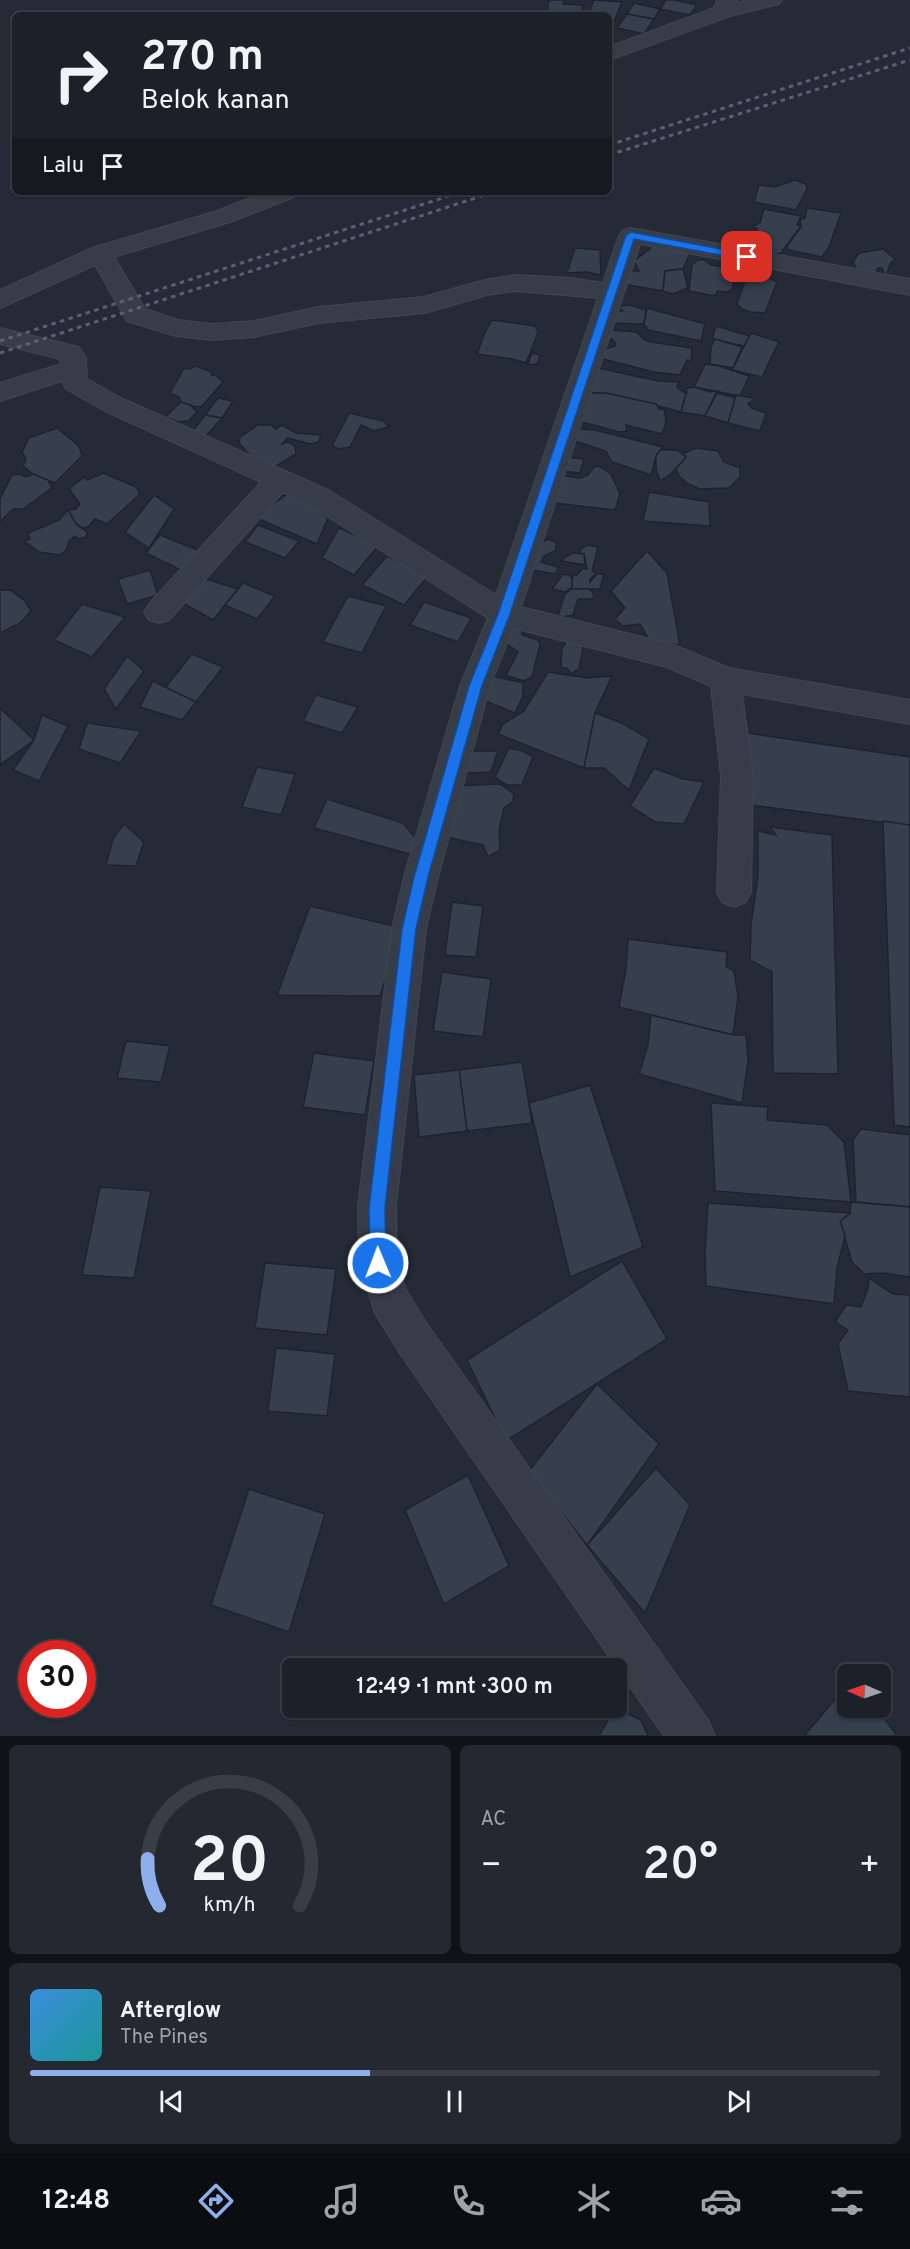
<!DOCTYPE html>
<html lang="id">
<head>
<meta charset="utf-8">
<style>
	:root { --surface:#1b2029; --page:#242831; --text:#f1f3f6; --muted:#a0a3a8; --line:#393e46; --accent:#8faeec }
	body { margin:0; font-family:Overpass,sans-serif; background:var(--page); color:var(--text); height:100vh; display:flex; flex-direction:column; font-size:22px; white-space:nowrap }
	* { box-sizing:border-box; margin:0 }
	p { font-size:20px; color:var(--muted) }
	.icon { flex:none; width:33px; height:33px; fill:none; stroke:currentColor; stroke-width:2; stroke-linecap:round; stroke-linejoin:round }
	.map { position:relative; height:1736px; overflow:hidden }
	.side { display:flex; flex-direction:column; gap:9px; padding:9px; background:#0f1217; flex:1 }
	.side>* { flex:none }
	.top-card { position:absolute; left:12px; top:12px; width:600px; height:183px; border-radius:9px; box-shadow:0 2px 4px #0004,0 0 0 2px var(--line); background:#1b2029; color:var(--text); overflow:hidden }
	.needle { width:39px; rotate:272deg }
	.buttons { position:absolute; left:837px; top:1664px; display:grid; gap:12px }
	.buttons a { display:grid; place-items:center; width:54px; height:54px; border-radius:9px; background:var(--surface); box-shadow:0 2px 4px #0004,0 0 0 2px var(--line); font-size:30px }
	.speed { position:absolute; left:18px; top:1640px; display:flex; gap:12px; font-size:30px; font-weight:700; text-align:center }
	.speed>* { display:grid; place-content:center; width:78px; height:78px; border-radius:50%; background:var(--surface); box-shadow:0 2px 4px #0004,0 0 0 2px var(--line); line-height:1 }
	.speed .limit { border:9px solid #d22; background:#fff; color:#111 }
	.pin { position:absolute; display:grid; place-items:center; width:51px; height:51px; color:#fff; margin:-26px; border-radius:12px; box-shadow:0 3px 9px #0006 }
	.me { position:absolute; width:66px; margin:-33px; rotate:359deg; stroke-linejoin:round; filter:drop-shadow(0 0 4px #0008) }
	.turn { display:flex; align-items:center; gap:21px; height:126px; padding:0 30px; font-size:27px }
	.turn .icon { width:78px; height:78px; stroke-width:2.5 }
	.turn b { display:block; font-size:42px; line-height:51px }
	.then { display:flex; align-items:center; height:57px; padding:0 30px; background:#0003; gap:12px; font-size:22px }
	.big { font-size:45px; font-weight:600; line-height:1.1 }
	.side .widget { flex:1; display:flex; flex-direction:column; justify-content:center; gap:9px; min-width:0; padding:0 21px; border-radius:9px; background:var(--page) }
	.side .dial { align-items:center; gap:0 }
	.dial svg { height:156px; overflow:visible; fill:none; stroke:var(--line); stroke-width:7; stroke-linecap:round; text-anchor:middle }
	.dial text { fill:var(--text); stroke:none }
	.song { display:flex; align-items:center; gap:18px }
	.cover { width:72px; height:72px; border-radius:9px; background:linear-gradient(135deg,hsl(210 70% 55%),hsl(180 70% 35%)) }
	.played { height:6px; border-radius:3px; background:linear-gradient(90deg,var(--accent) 40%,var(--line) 40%) }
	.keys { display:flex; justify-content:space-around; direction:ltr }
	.heat { display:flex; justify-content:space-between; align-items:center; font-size:33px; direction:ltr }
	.side .tiles { flex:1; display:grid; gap:9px; grid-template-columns:1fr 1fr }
	.widget:last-child { grid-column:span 2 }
	.trip { position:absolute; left:282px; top:1658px; width:345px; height:60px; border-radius:9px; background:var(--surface); box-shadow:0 2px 4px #0004,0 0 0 2px var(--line); font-weight:600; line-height:60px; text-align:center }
	.tabs { display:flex; height:96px; justify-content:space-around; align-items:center; background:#0b0d10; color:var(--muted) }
	.tabs .icon { width:42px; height:42px }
	.tabs .selected { color:var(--accent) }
	.tabs b { font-size:27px; color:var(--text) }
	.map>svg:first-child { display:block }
	.building { fill:#363f4e; stroke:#1e242e; stroke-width:1.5 }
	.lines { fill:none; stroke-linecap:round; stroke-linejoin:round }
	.minor-casing { stroke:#404651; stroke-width:2 }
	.minor { fill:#373d48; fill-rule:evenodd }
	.rail { stroke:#59616e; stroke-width:3; stroke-dasharray:4.5 4.5; stroke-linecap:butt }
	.route { fill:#1a73e8; stroke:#114b97; stroke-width:1.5 }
</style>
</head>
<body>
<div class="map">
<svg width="910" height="1736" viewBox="0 0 910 1736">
	<rect width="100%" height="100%" fill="#242b37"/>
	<g class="building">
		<path d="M549 0H564L563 4 582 5V15H547Z"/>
		<path d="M594 0 622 2 614 22 609 21V15H588Z"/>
		<path d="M666 0H674L697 5 690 15 660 9Z"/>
		<path d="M634 3 660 9 654 19 627 14Z"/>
		<path d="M627 14 654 19 644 34 617 28Z"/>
		<path d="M795 180 806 184 807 189 796 210 754 202 759 185 775 187Z"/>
		<path d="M807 208 841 213 829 247 822 257 789 250 787 246 801 227 800 220 805 218Z"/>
		<path d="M764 209 801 216 797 225 801 226 781 253 767 255 758 252 759 249 753 251 746 248 757 229 753 226 760 223Z"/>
		<path d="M660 241 691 251 683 269 665 271 663 291 623 284 622 270 639 271 634 261Z"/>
		<path d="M575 248 600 250 601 275 586 272 567 273Z"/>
		<path d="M883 249 895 259 890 264 886 278 882 268H878L875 275 857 270 853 262 859 253Z"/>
		<path d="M698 260H705L711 265 728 267 736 271 733 288 728 292 717 291 715 296 689 291 692 265Z"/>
		<path d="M683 269 688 288 673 294 663 291 665 271Z"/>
		<path d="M747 274 764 275 777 282 765 313 750 312 742 309 737 304Z"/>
		<path d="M630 305 646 310 644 324 610 323 618 311H623L620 309 621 306Z"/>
		<path d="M647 308 705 324 701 341 648 330 644 324Z"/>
		<path d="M492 320 535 326 538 333 526 363 512 359 477 354 485 332Z"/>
		<path d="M716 326 750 336 744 346 712 339Z"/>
		<path d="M610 330 637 332 643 339 651 342 692 348 691 361 687 360 680 375 654 372 603 359 605 349 615 346 616 344 612 339H609Z"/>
		<path d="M751 333 779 342 762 377 732 370Z"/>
		<path d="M715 339 742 347 733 368 710 364 711 347Z"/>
		<path d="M532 353 540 355 538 363 534 365 528 364Z"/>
		<path d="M705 364 719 366 749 376 740 396 694 387Z"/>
		<path d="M195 366 212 372 211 375 217 376 223 382 202 406 196 407 181 402 179 397 170 393 184 368 190 369Z"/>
		<path d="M598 368 658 381 679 382 677 387 686 394 681 412 620 396 588 392Z"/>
		<path d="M694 387 710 392 717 391 705 416 681 412 687 391 685 389Z"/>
		<path d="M585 393H606L656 404 659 409H664L666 422 662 434 626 425 627 431 619 432 582 422Z"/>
		<path d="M717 393 736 398 728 423 705 416Z"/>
		<path d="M736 395 753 398 752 402 748 403 751 408 766 413 760 431 728 423Z"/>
		<path d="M218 398 233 401 222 418 205 415Z"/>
		<path d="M181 402 190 405 197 412 188 421 178 422 165 417Z"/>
		<path d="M349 413 383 421 389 427 374 431 361 425 350 447 339 449 332 446Z"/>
		<path d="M205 415 222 418 204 438 192 432Z"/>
		<path d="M258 425H272L275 429 282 425 296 433 321 435 319 442 311 444 287 438 282 444 288 442 295 446 296 454 271 469 257 463 239 443 240 437Z"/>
		<path d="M57 428 79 446 82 456 55 483 33 474 23 466 26 458 22 452 29 438Z"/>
		<path d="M577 429 595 430 663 447 656 456 651 475 612 462 606 451 571 440Z"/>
		<path d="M696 448 718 451 724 462 740 468V477L729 488 700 489 688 484 679 476 676 469 686 457 682 454Z"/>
		<path d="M660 450H677L686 457 669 476 660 481 656 469V456Z"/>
		<path d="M565 457 584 459 580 473 560 471Z"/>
		<path d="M599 466 611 474 620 494 615 510 545 502 553 474 580 478 588 475 594 467Z"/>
		<path d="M103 473 136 487 140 494 107 524 95 519 88 527 83 528 76 524 68 510 76 509 80 504 69 489 84 477 87 480Z"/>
		<path d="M20 474 26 477 33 474 48 480 52 488 23 509H13L0 522V499L12 475Z"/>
		<path d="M292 491 328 518 317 544 254 517Z"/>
		<path d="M649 492 709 502 710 526 643 521Z"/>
		<path d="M154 495 174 509 149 548 125 532Z"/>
		<path d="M68 510 76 524 87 532 86 537 79 539 75 536 69 541 66 550 60 555 39 552 24 541 30 539 28 533 59 520Z"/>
		<path d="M258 525 299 541 285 558 245 542Z"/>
		<path d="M339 528 379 545 354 575 322 558Z"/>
		<path d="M160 535 205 553 189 574 146 553Z"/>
		<path d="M548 539 557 543 555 551 544 556 541 562 558 567 556 574 532 570 536 547Z"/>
		<path d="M588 545 598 547 592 571 596 574 590 579V582L597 574H604L600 589H571L573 575H577L583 568 587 569 584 554H581L580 549Z"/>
		<path d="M647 551 667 573 680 645 656 643 648 638 640 624 623 626 615 619 625 608 611 591Z"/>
		<path d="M573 553 584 554 585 565 561 561 565 557Z"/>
		<path d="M387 556 428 576 404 605 362 585Z"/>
		<path d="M150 570 158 595 127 604 118 579Z"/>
		<path d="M559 574 569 575 572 578V587L565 592 552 589 561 577Z"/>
		<path d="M203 578 238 589 213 620 183 603Z"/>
		<path d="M243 583 275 596 257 619 225 605Z"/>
		<path d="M571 589H588L592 591 594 596 592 599H578L573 615 562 617 558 615 565 594Z"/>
		<path d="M0 590H10L25 601 31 611 20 623 0 633Z"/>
		<path d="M348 596 386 606 362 653 323 642Z"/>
		<path d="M424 602 471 618 458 642 410 625Z"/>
		<path d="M82 604 125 617 92 657 54 640Z"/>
		<path d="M520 621 522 635 538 640 540 645 532 677 524 681 506 675 518 652 507 644H503L512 624Z"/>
		<path d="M567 640 584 643 579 669 571 674 567 668H562L561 664 562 649Z"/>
		<path d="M192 654 223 667 196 702 165 688Z"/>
		<path d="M127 656 144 671 116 709 104 689Z"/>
		<path d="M548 672 588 678 612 676 595 713 584 768 498 734 503 724 524 711Z"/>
		<path d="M484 674 523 683V696L515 713 481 699Z"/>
		<path d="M153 681 196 702 182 720 140 707Z"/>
		<path d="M316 695 358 707 342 733 303 721Z"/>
		<path d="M0 708 34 740 0 765Z"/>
		<path d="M595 713 622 723 649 739 629 790 604 768H584Z"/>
		<path d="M42 715 68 726 39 781 13 770 34 740Z"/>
		<path d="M87 723 141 731 120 763 79 749Z"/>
		<path d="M747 733 910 757V826L751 805Z"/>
		<path d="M509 748 523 751 533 757 522 785H507L495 777Z"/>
		<path d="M463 751H498L491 772 478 773 457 772Z"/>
		<path d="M257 767 295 774 281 815 242 807Z"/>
		<path d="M654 768 683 779 704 782 684 824 655 822 630 806Z"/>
		<path d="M500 784 514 794 513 801 504 808 499 830 500 850 488 857 483 845 446 837 453 786Z"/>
		<path d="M327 799 403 823 420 843 414 855 314 828Z"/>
		<path d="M883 821 910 825V1127L894 1125Z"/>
		<path d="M124 824 144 842 136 866 106 865 113 839Z"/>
		<path d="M770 827 832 835 838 1074 773 1073 772 972 750 960 751 925 758 877V831L776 835Z"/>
		<path d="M452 902 483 906 476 957 445 955Z"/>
		<path d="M310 906 402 928 380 996 277 995Z"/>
		<path d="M628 939 727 952 726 966 734 971 738 997 733 1035 619 1007 626 969Z"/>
		<path d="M442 972 491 979 483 1037 433 1031Z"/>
		<path d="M651 1015 733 1035H746L748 1061 742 1103 639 1074 648 1045Z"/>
		<path d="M126 1041 170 1046 161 1082 117 1078Z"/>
		<path d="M314 1053 374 1061 365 1115 303 1107Z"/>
		<path d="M522 1062 532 1123 467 1131 459 1070Z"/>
		<path d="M459 1070 467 1131 419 1137 414 1075Z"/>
		<path d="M590 1085 643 1247 570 1277 529 1103Z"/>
		<path d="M711 1103 768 1107 767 1120 827 1125 844 1142 851 1202 715 1191Z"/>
		<path d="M861 1129 910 1135V1207L856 1202 853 1140Z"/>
		<path d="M100 1187 151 1191 134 1278 82 1275Z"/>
		<path d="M851 1202 910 1207V1277L884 1273 864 1274 852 1262 840 1221 850 1213Z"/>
		<path d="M708 1203 850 1213 840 1221 845 1236 837 1268 834 1304 706 1286 705 1253Z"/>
		<path d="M622 1261 667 1339 506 1441 467 1360Z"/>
		<path d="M265 1263 336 1269 327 1335 255 1328Z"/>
		<path d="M869 1278 893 1294 910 1295V1397L848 1391 838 1344 848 1330 835 1322 846 1305 861 1307 868 1288Z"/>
		<path d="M276 1348 335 1354 327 1416 268 1411Z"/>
		<path d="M597 1384 659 1444 587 1545 529 1471Z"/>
		<path d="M656 1468 690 1505 645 1613 587 1545Z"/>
		<path d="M468 1475 509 1566 444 1604 405 1510Z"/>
		<path d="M249 1489 325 1514 289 1632 211 1605Z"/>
		<path d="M848 1684V1707H876L897 1736H804Z"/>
		<path d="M615 1708 641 1720 648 1736H599Z"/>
	</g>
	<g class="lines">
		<g class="minor-casing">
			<g id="minor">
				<path d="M717 0H737L736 3 748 0H782L779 4 730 16 609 60V47L714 8Z"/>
				<path d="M265 192H297L294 197 230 222 114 257 145 309 178 320 211 324 254 321 318 307 424 297 485 280 516 275 571 278 603 283 619 235 623 230 631 228 910 279V295L640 244 521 607 674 645 729 668 910 700V724L742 694 753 776 751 892 746 902 734 907 722 902 717 892 721 776 711 686 667 667 513 628 490 686 438 877 426 929 396 1207 397 1263 406 1290 427 1324 708 1720 715 1736H664L399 1352 375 1313 359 1263 358 1207 392 929 404 877 460 686 488 618 308 504 283 492 169 620 159 623 149 620 144 612 149 604 261 482 105 411 66 389 62 381 0 401V383L61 364 60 359 0 344V328L79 347 86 358 87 379 123 399 328 490 496 595 598 298 516 291 487 295 425 313 318 323 254 337 211 340 176 336 127 321 95 265 0 308V290L92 248 214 212Z"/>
			</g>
		</g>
		<use href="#minor" class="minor"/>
		<g class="rail">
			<path d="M609 145 910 48"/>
			<path d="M609 155 910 60"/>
			<path d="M0 341 461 192"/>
			<path d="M0 353 494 192"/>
		</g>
	</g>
	<path class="route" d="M631 232 747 254 752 257 747 260 634 239 510 614 482 686 428 877 416 929 385 1208 386 1263 384 1269 378 1271 372 1269 370 1263 369 1208 402 929 414 877 469 686 498 614 626 235Z"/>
</svg>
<div class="buttons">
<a><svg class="needle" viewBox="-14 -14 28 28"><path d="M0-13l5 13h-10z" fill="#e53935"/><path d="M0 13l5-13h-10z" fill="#a0a3a8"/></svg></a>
</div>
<div class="speed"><div class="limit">30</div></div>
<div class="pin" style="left:747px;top:257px;background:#d93025"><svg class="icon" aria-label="arrive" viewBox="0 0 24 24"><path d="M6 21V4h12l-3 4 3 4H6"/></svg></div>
<svg class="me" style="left:378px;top:1263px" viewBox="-20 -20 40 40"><circle r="17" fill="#1a73e8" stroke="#fff" stroke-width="3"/><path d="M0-11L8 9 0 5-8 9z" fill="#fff"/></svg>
<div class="trip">12:49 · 1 mnt · 300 m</div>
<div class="top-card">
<div class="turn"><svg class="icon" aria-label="right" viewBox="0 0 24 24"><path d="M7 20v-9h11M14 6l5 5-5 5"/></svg><div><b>270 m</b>Belok kanan</div></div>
<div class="then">Lalu<svg class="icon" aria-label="arrive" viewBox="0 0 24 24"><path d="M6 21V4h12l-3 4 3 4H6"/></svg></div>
</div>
</div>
<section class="side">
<div class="tiles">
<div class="widget dial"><svg viewBox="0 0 100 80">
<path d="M14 69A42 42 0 1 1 86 69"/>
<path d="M14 69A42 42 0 0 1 8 45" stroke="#8faeec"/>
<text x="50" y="56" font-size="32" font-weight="700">20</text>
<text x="50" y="72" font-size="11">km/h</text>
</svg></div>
<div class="widget"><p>AC</p>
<div class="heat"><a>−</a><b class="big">20°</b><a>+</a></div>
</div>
<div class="widget">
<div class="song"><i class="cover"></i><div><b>Afterglow</b><p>The Pines</p></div></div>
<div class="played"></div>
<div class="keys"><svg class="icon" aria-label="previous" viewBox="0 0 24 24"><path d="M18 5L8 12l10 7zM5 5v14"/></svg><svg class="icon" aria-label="pause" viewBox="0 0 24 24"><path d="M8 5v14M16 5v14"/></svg><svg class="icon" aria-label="next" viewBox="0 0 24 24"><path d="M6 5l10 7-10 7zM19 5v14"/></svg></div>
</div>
</div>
</section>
<nav class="tabs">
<b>12:48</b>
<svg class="icon selected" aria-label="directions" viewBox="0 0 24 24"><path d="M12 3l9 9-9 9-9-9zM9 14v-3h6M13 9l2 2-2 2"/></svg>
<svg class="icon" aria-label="music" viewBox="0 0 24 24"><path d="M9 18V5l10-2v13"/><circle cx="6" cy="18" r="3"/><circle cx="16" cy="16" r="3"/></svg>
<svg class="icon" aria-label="phone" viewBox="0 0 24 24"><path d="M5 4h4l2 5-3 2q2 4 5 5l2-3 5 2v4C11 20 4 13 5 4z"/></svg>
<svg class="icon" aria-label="climate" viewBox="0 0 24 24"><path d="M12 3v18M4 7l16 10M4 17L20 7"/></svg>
<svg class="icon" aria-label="car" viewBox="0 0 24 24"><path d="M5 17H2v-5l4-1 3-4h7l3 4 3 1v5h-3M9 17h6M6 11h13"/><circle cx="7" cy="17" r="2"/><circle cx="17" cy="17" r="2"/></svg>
<svg class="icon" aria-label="filters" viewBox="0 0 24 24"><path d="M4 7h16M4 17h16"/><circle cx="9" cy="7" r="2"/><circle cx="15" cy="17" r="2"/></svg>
</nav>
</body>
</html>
